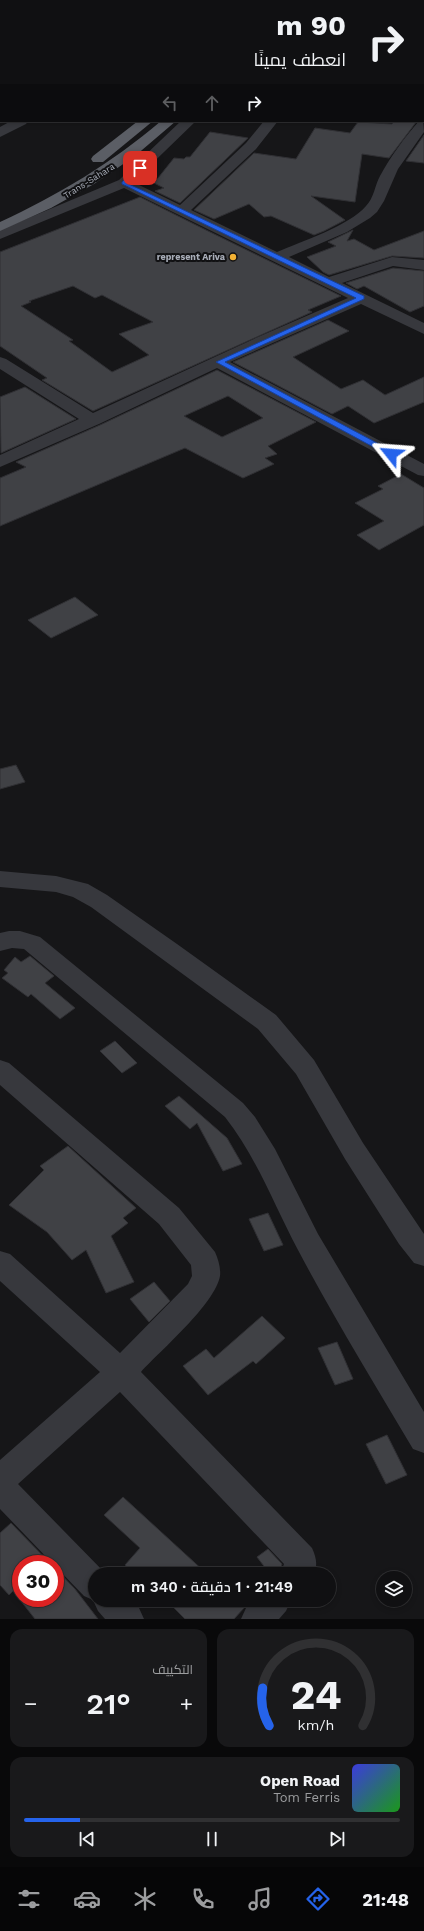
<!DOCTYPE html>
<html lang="ar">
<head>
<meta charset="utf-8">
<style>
	:root { --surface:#101012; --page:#19191b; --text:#f1f3f6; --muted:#9c9d9f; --line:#303032; --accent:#2563eb }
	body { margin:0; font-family:"Work Sans",Cairo,sans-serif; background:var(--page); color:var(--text); direction:rtl; height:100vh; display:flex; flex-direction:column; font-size:15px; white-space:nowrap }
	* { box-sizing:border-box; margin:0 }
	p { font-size:13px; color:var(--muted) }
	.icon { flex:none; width:22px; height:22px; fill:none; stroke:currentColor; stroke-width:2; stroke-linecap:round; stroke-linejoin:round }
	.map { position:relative; height:1619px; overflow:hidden; direction:ltr }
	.sheet { display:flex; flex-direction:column; gap:10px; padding:10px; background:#09090a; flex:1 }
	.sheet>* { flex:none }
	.banner { position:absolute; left:0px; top:0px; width:424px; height:122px; box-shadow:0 2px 6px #0003,0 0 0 1px var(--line); direction:rtl; background:#101012; color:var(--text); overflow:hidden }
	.controls { position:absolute; left:376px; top:1571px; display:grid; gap:8px }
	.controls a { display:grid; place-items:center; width:36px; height:36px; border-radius:50%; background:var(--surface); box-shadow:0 2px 6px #0003,0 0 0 1px var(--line); font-size:20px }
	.speed { position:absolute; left:12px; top:1555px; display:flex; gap:8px; font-size:20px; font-weight:700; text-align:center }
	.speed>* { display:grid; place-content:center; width:52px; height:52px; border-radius:50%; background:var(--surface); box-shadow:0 2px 6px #0003,0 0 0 1px var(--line); line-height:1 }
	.speed .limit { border:6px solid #d22; background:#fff; color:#111 }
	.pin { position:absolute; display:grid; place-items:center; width:34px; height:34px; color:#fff; margin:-17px; border-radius:8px; box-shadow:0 2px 6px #0006 }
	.me { position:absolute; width:44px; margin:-22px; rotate:298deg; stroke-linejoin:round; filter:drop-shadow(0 0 3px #0008) }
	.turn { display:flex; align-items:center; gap:14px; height:84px; padding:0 12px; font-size:18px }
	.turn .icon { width:52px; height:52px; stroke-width:2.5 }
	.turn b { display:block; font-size:28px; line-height:34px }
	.lanes { display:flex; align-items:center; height:38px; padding:0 12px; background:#0003; justify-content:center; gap:20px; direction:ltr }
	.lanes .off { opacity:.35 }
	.big { font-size:30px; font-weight:600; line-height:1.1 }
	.sheet .card { flex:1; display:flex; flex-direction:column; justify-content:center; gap:6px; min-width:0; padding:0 14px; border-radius:12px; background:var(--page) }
	.sheet .dial { align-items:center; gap:0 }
	.dial svg { height:104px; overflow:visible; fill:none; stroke:var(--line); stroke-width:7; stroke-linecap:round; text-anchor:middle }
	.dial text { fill:var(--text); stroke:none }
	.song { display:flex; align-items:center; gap:12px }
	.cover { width:48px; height:48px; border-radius:6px; background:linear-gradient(135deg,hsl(240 70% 55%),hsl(120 70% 35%)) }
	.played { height:4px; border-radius:2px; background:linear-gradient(90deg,var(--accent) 15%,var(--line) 15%) }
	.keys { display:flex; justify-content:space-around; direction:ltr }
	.heat { display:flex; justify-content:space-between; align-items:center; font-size:22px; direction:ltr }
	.sheet .tiles { flex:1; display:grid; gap:10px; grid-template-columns:1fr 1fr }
	.card:last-child { grid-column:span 2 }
	.trip { position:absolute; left:88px; top:1567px; width:248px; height:40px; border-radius:20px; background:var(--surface); box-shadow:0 2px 6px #0003,0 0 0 1px var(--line); font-weight:600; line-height:40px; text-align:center; direction:rtl }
	.menu { display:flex; height:64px; justify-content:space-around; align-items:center; background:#060607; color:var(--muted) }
	.menu .icon { width:28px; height:28px }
	.menu .on { color:var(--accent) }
	.menu b { font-size:18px; color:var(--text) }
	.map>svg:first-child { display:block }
	.building { fill:#404145; stroke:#303034; fill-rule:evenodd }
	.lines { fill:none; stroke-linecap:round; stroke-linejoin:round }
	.minor { fill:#37383d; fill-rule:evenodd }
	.trunk { fill:#5b5e65; fill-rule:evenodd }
	.route { fill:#2563eb; stroke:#184099 }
	.poi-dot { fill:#f2b134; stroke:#111113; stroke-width:1.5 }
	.labels { text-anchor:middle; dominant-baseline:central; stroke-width:4; stroke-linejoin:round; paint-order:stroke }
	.far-street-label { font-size:9px; fill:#a8adb8; stroke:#111113 }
	.far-poi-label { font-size:9px; font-weight:bold; fill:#a8adb8; stroke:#111113; text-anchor:end }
</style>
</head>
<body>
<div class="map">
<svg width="424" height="1619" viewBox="0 0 424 1619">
	<rect width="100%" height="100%" fill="#161618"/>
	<g class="building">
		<path d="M394 121H417L389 158 362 154 355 202 311 196 345 220 324 231 314 235 271 216 264 217 249 204 214 219 194 210 254 153 296 159 315 128 350 133 358 122 392 124Z"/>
		<path d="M210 132 248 138 180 203 155 191 164 188 154 183 174 158 184 159 186 157H190Z"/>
		<path d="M424 135V163L406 161Z"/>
		<path d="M140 197 206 230 341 296 308 310 312 312 93 411 42 380 47 378 0 346V252ZM73 286 95 298 102 295 153 322 119 334 149 355 112 372 69 341 73 340 21 306 31 302 29 301Z"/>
		<path d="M353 230 347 241 354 239 374 250 424 231V258L392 256 329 275 323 272 307 257 336 246 328 242Z"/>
		<path d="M393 268 424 271V306L410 312 364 286 357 289 346 283Z"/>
		<path d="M328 320 349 331 293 357 341 389 363 380 385 395 424 377V402L374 423 348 406 332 414 233 362Z"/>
		<path d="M217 370 316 422 268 446 277 454 265 458 274 464 243 478 185 448 0 526V478L26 467 16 462 100 425ZM228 396 263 418 222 437 184 416Z"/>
		<path d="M25 387 76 419 1 453 0 397Z"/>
		<path d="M401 474 424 488V525L379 550 357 535 384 521 355 503 383 489 378 486Z"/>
		<path d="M75 597 98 615 51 638 28 620Z"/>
		<path d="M16 765 25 782 0 789V769Z"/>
		<path d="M30 956 54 976 45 983 75 1008 60 1019 31 994 28 997 2 978 8 973 4 970 15 957 21 962Z"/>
		<path d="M115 1041 137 1063 122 1073 100 1051Z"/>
		<path d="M179 1096 227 1138 242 1164 223 1171 197 1123 190 1129 165 1106Z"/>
		<path d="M68 1146 136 1208 123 1218 128 1223 111 1236 134 1282 106 1293 86 1250 72 1260 47 1232 9 1205 44 1170 40 1166Z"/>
		<path d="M268 1213 283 1245 264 1251 249 1219Z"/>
		<path d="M154 1282 170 1301 149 1322 130 1299Z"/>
		<path d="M262 1316 285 1338 256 1364 253 1361 208 1395 183 1366 206 1349 214 1358Z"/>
		<path d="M337 1342 353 1379 335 1385 318 1348Z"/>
		<path d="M387 1435 407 1475 386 1484 366 1444Z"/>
		<path d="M123 1497 207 1574H135L125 1565 140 1548 104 1515Z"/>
		<path d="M11 1523 51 1564H21V1598H55V1568L75 1589 98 1619H35L13 1591 9 1595 0 1585V1533Z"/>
		<path d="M268 1549 282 1564 279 1574H270L257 1557Z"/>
		<path d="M162 1600H235L244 1608 234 1619H185L172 1606 170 1608Z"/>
	</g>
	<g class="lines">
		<g class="minor">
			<path d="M56 0H71L72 1H57Z"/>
			<path d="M195 0H207L194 1Z"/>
			<path d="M306 0H318L305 1Z"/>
			<path d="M423 119 424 132 398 169 384 201 377 212 370 218 347 232 289 257 329 277 392 257 424 260V270L393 266 342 283 424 323V334L361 304 230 362 424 464V476L418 475 217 368 99 424 0 467V455L79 419 0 369V357L6 359 93 413 258 337 348 298 124 188 0 239V230L119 180 181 121H196L133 182 180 205 246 143 264 121H278L256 149 191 210 277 252C302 241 349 226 366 206 374 198 375 185 380 176 391 156 404 138 419 121H423Z"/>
			<path d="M11 121H28L26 124 0 137V127Z"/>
			<path d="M0 871 56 876 88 884 107 895 177 944 276 1015 314 1060 363 1143 424 1234V1266L414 1263 399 1244 345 1159 296 1074 258 1029 91 907 73 897 56 892 0 887Z"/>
			<path d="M9 931H20L40 937 243 1103 255 1117 275 1149 318 1234 424 1412V1453L413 1449C374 1383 334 1318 298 1250 274 1205 257 1158 225 1117L24 949 12 948 0 951V933Z"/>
			<path d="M0 1060 9 1063 179 1208 215 1252C218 1259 221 1268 220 1276 215 1304 161 1350 141 1372L312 1548C316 1557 318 1564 314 1574H280L284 1564 120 1392 18 1484 106 1574H95V1600H132L139 1608 144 1619H105L98 1611 93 1600 84 1596 55 1566V1564H53L0 1509V1460L100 1372 0 1281V1251L10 1254 120 1353 188 1284 192 1276 191 1265 159 1224 0 1085Z"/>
			<path d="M253 1600H291L286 1611 279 1619H241L246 1608Z"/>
		</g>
		<g class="trunk">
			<path d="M262 0H274L261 1Z"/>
			<path d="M281 0H293L280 1Z"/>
			<path d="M138 121H153L103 162H93L91 159 93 156Z"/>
			<path d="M161 121H176L135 156 94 184 51 208 0 231V222C58 195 112 163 161 121Z"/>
		</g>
	</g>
	<path class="route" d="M138 166 143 168 127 183 364 296V299L225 362 394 452V455H388L216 362 356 298 122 184V182Z"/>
	<circle class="poi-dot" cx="233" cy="257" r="4"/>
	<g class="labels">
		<g class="far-street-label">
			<text transform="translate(89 181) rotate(-32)">Trans-Sahara</text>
		</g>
		<g class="far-poi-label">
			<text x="225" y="257">represent Ariva</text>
		</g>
	</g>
</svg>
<div class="controls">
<a><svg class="icon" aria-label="layers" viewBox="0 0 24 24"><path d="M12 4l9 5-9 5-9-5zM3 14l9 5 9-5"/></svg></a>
</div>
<div class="speed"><div class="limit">30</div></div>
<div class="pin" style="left:140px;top:168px;background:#d93025"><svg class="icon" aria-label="arrive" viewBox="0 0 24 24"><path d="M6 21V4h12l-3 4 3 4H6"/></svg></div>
<svg class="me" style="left:391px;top:454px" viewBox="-20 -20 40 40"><path d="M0-17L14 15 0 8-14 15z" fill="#2563eb" stroke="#fff" stroke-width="4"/></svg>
<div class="trip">21:49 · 1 دقيقة · 340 m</div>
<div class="banner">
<div class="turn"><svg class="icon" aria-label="right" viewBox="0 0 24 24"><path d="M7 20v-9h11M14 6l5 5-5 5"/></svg><div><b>90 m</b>انعطف يمينًا</div></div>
<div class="lanes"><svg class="icon off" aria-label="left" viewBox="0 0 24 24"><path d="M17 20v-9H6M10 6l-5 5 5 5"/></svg><svg class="icon off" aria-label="ahead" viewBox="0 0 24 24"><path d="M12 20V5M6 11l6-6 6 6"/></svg><svg class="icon" aria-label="right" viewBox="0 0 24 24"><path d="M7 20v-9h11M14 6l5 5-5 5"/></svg></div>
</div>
</div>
<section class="sheet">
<div class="tiles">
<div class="card dial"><svg viewBox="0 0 100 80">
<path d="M14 69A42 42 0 1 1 86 69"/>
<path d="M14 69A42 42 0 0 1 9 40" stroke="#2563eb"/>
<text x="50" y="56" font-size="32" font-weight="700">24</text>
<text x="50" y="72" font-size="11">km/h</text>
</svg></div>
<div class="card"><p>التكييف</p>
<div class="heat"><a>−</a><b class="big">21°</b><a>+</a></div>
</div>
<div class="card">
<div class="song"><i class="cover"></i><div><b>Open Road</b><p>Tom Ferris</p></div></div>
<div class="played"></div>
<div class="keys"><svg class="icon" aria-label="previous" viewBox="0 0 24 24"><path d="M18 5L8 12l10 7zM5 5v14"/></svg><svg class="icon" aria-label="pause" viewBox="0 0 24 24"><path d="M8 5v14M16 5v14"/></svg><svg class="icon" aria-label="next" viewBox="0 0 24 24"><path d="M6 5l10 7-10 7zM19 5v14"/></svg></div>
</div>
</div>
</section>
<nav class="menu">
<b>21:48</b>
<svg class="icon on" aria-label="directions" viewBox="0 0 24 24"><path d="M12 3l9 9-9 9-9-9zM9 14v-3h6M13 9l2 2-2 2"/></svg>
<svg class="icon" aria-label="music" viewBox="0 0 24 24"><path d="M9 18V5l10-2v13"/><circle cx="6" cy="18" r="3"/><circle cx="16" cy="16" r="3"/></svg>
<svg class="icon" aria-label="phone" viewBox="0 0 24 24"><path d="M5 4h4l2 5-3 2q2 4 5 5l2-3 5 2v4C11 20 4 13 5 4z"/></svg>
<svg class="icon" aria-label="climate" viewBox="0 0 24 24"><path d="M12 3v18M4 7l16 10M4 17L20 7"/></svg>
<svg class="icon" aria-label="car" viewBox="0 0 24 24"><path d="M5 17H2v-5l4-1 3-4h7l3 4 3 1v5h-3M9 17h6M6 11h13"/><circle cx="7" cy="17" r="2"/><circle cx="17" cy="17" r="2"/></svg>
<svg class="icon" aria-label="filters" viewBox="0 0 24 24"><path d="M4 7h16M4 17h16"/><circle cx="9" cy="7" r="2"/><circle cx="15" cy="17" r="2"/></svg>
</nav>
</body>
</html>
